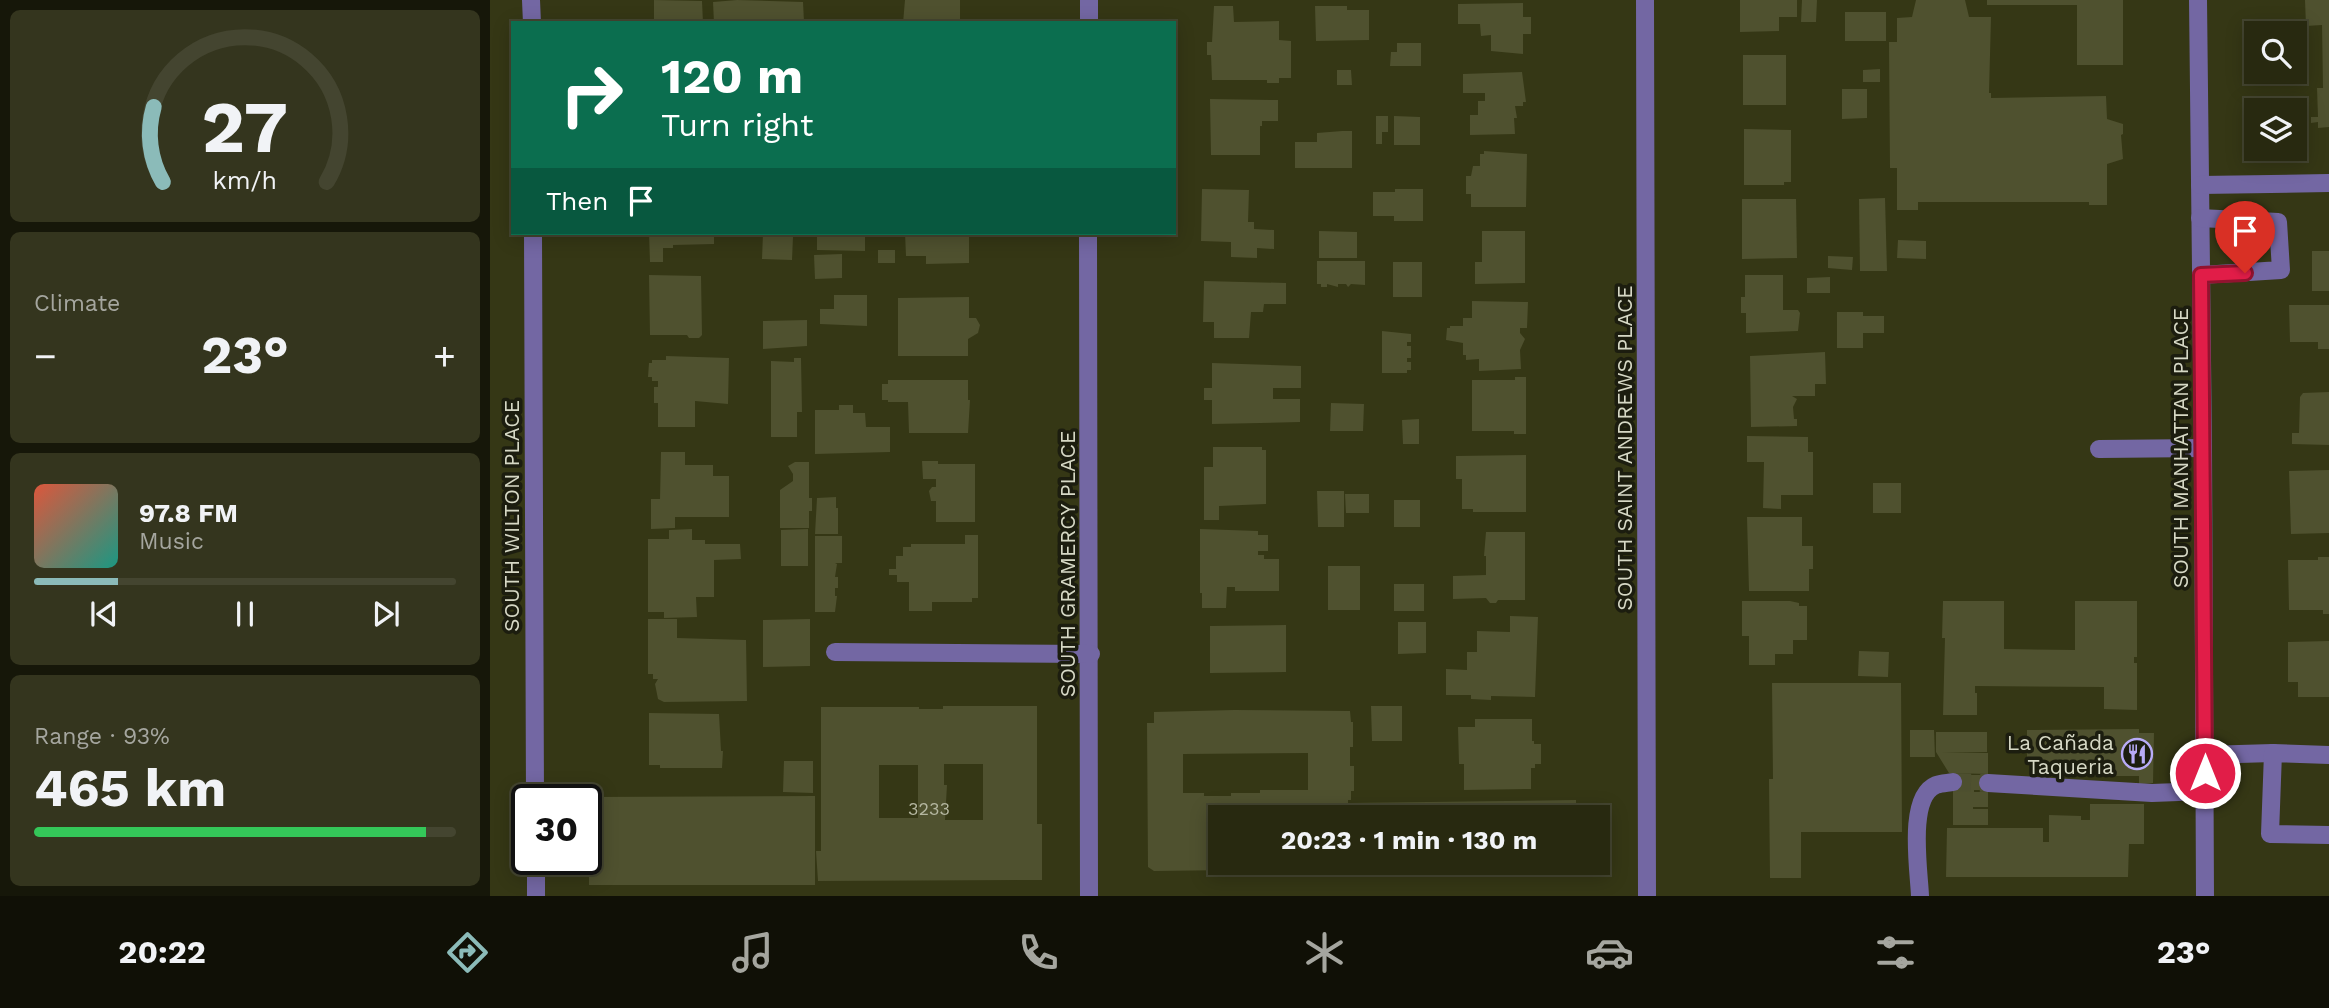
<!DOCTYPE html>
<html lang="en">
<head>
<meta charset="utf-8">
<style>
	:root { --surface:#282910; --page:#34351e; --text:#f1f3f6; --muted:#a5a69f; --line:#444530; --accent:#8bbbb9 }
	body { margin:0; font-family:"Work Sans",sans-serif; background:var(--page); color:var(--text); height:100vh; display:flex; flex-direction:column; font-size:26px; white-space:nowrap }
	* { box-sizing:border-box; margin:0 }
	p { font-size:23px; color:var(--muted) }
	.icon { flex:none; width:38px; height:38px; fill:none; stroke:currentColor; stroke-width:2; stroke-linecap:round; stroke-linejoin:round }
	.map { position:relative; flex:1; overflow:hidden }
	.side { display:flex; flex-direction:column; gap:10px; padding:10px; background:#161709; width:490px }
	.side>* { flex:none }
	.banner { position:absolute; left:21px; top:21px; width:665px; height:214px; border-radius:0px; box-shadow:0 4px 18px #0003,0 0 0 2px var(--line); background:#0b6e4f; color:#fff; overflow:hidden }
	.fabs { position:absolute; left:1754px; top:21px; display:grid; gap:14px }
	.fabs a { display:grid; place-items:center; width:63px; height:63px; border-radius:0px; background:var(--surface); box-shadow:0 4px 18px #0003,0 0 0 2px var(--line); font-size:35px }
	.speed { position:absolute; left:21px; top:784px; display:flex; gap:14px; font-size:35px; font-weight:700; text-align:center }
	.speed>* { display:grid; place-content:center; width:91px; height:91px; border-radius:50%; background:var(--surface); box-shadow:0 4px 18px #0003,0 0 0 2px var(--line); line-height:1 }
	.speed .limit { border:4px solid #111; border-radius:10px; background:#fff; color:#111 }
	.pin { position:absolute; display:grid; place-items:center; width:60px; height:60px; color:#fff; margin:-72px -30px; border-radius:50% 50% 50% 0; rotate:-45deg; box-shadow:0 0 7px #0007 }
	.pin .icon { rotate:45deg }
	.me { position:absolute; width:77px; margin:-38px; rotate:0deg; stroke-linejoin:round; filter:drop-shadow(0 0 5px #0008) }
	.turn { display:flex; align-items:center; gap:24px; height:147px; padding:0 35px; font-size:32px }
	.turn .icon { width:91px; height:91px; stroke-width:2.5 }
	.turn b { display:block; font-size:49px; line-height:60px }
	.then { display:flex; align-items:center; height:66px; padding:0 35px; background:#0003; gap:14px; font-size:26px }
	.big { font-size:52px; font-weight:700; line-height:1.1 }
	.side .widget { flex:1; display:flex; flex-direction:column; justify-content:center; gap:10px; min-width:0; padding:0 24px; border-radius:10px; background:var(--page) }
	.side .dial { align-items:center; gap:0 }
	.dial svg { height:182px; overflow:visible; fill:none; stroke:var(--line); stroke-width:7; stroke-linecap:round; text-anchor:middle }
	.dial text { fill:var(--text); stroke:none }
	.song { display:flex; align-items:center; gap:21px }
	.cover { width:84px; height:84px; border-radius:10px; background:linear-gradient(135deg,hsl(10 70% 55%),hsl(170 70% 35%)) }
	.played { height:7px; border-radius:4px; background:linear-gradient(90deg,var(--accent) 20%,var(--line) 20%) }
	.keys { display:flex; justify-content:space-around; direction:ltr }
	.heat { display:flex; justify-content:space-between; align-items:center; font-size:38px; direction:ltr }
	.charge { height:10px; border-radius:5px; background:linear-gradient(90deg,#34c759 93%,var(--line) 0) }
	.trip { position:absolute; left:718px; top:805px; width:402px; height:70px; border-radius:0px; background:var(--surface); box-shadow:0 4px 18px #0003,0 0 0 2px var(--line); font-weight:700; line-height:70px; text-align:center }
	.menu { display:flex; height:112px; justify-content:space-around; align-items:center; background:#101006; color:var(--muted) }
	.menu .icon { width:49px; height:49px }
	.menu .selected { color:var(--accent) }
	.menu b { font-size:32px; color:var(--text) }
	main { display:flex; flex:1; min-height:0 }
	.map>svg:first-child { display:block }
	.building { fill:#4f512f; fill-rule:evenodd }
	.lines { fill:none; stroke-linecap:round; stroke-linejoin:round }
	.minor-tunnel { stroke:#4d4f2f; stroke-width:18; stroke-dasharray:18 9; stroke-linecap:butt }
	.minor { stroke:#7367a3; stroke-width:18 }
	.route-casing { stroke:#92132f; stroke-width:18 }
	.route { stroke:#e11d48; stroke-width:12 }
	.labels { text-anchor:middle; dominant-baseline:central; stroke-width:7; stroke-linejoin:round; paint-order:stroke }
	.number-label { font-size:18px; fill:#b4b6a0 }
	.street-label { font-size:21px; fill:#d6d8c5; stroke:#1c1d0f }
	.poi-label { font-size:21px; fill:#d6d8c5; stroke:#1c1d0f; text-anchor:end }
</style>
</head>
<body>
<main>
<section class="side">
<div class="widget dial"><svg viewBox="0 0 100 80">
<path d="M14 69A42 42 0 1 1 86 69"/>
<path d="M14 69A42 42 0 0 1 10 36" stroke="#8bbbb9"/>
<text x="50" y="56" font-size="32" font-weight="700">27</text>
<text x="50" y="72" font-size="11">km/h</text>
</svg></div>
<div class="widget"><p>Climate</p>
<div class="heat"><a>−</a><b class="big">23°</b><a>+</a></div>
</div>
<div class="widget">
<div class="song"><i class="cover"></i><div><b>97.8 FM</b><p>Music</p></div></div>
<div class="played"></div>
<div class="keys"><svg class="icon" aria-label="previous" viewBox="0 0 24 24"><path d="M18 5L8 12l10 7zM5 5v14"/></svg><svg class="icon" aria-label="pause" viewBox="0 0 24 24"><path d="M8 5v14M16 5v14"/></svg><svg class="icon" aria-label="next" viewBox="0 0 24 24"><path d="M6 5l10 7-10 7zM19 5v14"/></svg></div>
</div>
<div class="widget"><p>Range · 93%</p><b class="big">465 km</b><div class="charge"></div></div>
</section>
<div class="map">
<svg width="1839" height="896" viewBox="0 0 1839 896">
	<rect width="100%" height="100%" fill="#353715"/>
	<g class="building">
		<path d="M164 0 212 1 213 23H164Z"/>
		<path d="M247 0 313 2 314 22 224 23 223 2Z"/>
		<path d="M415 0H470V23H413Z"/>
		<path d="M1250 0H1307V17H1289V31L1250 32Z"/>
		<path d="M1312 0H1327L1326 22H1311Z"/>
		<path d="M1426 0H1475L1479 17H1501L1499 93H1501V98L1616 96 1617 119 1633 124V134L1631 135 1633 159 1617 164V205H1599V202H1428V210H1407V168H1400L1399 42H1407V18L1422 17Z"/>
		<path d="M1497 0H1633V65H1587V5H1497Z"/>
		<path d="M1815 0H1839V127L1828 128V122L1821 123V117H1828L1827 88H1833L1832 25 1816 26Z"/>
		<path d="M1033 3V17H1041V34H1033V54L1001 51V35L991 36 990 24H968V4Z"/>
		<path d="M724 6H743L744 22 789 21V40L801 41V78H789V83H777V80H722L721 55H717V42H722Z"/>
		<path d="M825 6H857V10H879V40L826 41Z"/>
		<rect x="1355" y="12" width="41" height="29"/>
		<path d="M907 43H931V66H900L901 52H907Z"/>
		<rect x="1253" y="55" width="43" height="50"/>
		<path d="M1390 69V82H1373V70Z"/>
		<path d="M847 70H861L862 85H847Z"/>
		<path d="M1032 72 1036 102H1033V106H1025L1027 118H1024L1025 134 980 135V115H988V101H995V93H973V74Z"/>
		<path d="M1352 89H1377V118L1352 119Z"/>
		<path d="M720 99 788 100V121H772V126H770V155H721Z"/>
		<path d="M886 116H898V132H892V144H886Z"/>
		<path d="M904 116 930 117V145H904Z"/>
		<path d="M1254 129 1301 130V182H1294V185H1254Z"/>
		<path d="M852 131H862V168H805V142H827V133Z"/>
		<path d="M994 151 1037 154 1036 207H981V194H976V176H981L983 166H990V154H994Z"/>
		<path d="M712 189 759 190 758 222H764V229L784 230V249L767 248V258L741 257V242L711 241Z"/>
		<path d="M905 189H933V221H904V216H883V192H905Z"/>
		<path d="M1395 198 1397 271H1370L1369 199Z"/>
		<path d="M1252 199H1306L1307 258 1252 259Z"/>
		<path d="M829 231 867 232V258H829Z"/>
		<path d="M992 231H1035V283L985 284V262H992Z"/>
		<path d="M159 233H224V244L183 245V248H173V262H160Z"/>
		<path d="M273 233H310V237H303L302 260 272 259Z"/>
		<path d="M327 233H375V251L327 250Z"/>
		<path d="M415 233H479V263L436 264V256H416Z"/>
		<path d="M1408 240 1436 241V259L1407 258Z"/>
		<rect x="388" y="250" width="17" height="13"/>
		<rect x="1822" y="251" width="17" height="40"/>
		<path d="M352 254V278L325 279 324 255Z"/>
		<path d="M1338 256 1363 257 1362 270 1338 268Z"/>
		<path d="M827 261H875V285L861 284 858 287 856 284H848V287L837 284V287H831V284H827Z"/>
		<rect x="903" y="262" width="29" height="35"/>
		<path d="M159 275 211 276 212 335 209 338H199L197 335H160Z"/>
		<path d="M1255 275H1293V310H1308L1310 313 1308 331 1256 333V313H1251V297H1255Z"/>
		<path d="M1340 277V293H1317V278Z"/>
		<path d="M714 281 796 283V304H774L773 312H761L759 338H724V322H713Z"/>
		<path d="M344 295H377V326L330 324V309H344Z"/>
		<path d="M479 297V318H486L490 325 488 333 478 339V356H408V298Z"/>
		<path d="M982 301 1038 302 1037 328H1030V333L1035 339 1030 350 1031 369 989 371V359L976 360V355H973V343L956 340 957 328H960V326H973V318H982Z"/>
		<path d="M1799 305H1839V349H1828V342H1800Z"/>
		<path d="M1347 312H1373V316H1394V333H1373V348H1347Z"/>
		<path d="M317 320V346L273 349V321Z"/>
		<path d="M892 331 921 334V342H917V346H921V358H917V362H921V370H917V373H892Z"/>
		<path d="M1335 352 1336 384H1325V396H1302L1307 399 1303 407 1304 419H1307V426L1261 427 1260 356Z"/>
		<path d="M176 356 239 358 238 404 205 401V427H168V403H164V387H168V381H162V377H158L159 363H162V360H176Z"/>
		<path d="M304 358H311L312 412H307V437H281V361L304 362Z"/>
		<path d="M722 363 811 366V388H783V399H810V422L722 424V400H714V388H722Z"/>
		<path d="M1025 377H1036V434H1024V431H982V380H1025Z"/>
		<path d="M398 380H478V400H480L478 433H419L418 402H398V400H392V384H398Z"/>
		<path d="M1839 392V445L1802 444V433H1809L1810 397 1813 393Z"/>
		<path d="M841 403 874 404 873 431H840Z"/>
		<path d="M349 405H363V413H375L376 427H400V452L325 454V410H349Z"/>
		<path d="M929 419V444H913L912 420Z"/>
		<path d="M1257 436 1318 437V452H1323V495H1291V509L1273 508 1274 462H1257Z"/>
		<path d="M723 447H772V450H776V504L729 506V520H714V467H723Z"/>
		<path d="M171 452H195V465H223V476H239V517H185V528L161 529V499H170Z"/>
		<path d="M1036 455V512H983V509H972V479H966V456Z"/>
		<path d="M432 461H448V464H485V522H446V501H441L439 491 442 487H446V479H433Z"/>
		<path d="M305 462H319V498H322V511H319V528H290V490L303 481V474L298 466Z"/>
		<path d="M1839 470V533L1801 534 1799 471Z"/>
		<rect x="1383" y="483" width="28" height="30"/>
		<path d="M827 491H854V527H828Z"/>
		<path d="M855 494H879V513H856Z"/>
		<path d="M346 497V508H348V534H325L327 498Z"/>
		<rect x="904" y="500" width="26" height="27"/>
		<path d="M1257 517H1312V546H1323V569H1319V591H1259Z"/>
		<path d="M202 529V540H215V544H250L251 559 224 560V597H206L207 617 174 618V612H158V539H179V530Z"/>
		<path d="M318 529V566H291V530Z"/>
		<path d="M710 529 768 531V535H778V551H768V555H774V559H789V591H745V587H737L736 608H712V593H710Z"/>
		<path d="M996 532H1035V600H1008L1006 603H1000L996 598 963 599V576L996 575V556H994Z"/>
		<path d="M475 535H488V598H482V602H442V611H419V582H407V575H399V569H406V556H413V547H421V544H475Z"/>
		<path d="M325 536H352V563H345L347 564 345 577H348V588H345V596H347L345 612H325Z"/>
		<path d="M1828 557H1839V614H1833V610H1799L1798 560H1828Z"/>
		<rect x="838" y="566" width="32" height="44"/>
		<rect x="904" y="584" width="30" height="27"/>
		<path d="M1252 601H1300L1309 603V606H1317V640H1303V654H1285V665H1259V636H1252Z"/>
		<path d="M1453 601H1514V649L1585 650V601H1647V657H1644V663H1647V710L1614 709V687L1485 686V693H1487V715H1453L1455 638H1452Z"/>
		<path d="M1020 616 1048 617 1045 697 1001 696V700L981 699V695H956V669L977 670V652H987V631L1020 632Z"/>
		<path d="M158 619H187V638L256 640 257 701 174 702 168 699 165 684 168 679H163V674H158Z"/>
		<path d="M320 619V666L273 667V620Z"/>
		<path d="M908 622H936V653L908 654Z"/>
		<path d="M796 625V672L720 673V626Z"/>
		<path d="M1839 641V697H1808V682H1798V642Z"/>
		<path d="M1369 651 1399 652 1398 677 1368 676Z"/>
		<path d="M1282 683H1411L1412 832H1311V878H1280L1279 779H1283Z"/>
		<path d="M453 706H547V824H552V880L328 881 326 851H331V707H429V709H453ZM454 764H493V820H455L457 785H454ZM389 765H428V818H389Z"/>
		<path d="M881 706H912V741H882Z"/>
		<path d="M744 710 860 711 861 722H863V747H860V766H864V791H861V800H858V803L1086 800V817H730V863H1089V865H1076V869L1056 870 811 869 664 871 658 867 657 723H664V712ZM818 753V790H770V793H741V796H714V793H693V754Z"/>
		<path d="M159 713 229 714 231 751H233L232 768H170V765H159Z"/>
		<path d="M985 719H1042V741H1044V744H1051V764H1045V768H1041V789L974 790V764H969L968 727H985Z"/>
		<path d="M1649 729V733H1664L1663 783 1649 784V776H1549L1547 761 1537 762V730Z"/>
		<path d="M1420 730H1444L1445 757H1420Z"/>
		<path d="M1446 732H1497V752L1452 753H1498V774L1459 773 1446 752Z"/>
		<path d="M294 761H323V793L293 792Z"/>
		<path d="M1463 775H1498V790H1484V792H1498V807H1483V809H1498V825H1463Z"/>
		<path d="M325 796V885H99V797Z"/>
		<path d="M1600 804H1654V844H1639L1638 877H1456L1457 828H1553V842H1559V815L1591 816V820H1600Z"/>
	</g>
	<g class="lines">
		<path class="minor-tunnel" d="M1463 782 1498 783"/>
		<g class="minor">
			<path d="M41 0 42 23"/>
			<path d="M1155 0 1157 896"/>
			<path d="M1708 0 1713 448 1715 896"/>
			<path d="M599 23V0"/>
			<path d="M1710 185 1839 183"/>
			<path d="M1710 218 1788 222 1791 270 1711 275"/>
			<path d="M43 233 45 800"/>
			<path d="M598 233 599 896"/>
			<path d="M1609 449 1713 448"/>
			<path d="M345 652 601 654"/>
			<path d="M1715 755 1783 753"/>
			<path d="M1839 755 1783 753 1780 834 1839 835"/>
			<path d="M1498 783 1662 793 1715 791"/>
			<path d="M46 859V896"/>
			<path d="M1430 896C1429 870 1417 797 1446 785 1451 783 1458 783 1463 782"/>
		</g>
	</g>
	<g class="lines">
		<g class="route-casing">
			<path id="route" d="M1715 773 1711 275 1755 273"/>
		</g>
		<use href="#route" class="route"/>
	</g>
	<defs>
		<g id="restaurant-ring" transform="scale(1.575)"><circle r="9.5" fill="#1c1d0f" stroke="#b8abf7" stroke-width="1.5"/><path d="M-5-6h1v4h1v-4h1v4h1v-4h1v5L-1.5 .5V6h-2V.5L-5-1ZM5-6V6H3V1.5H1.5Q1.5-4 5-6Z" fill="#b8abf7"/></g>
	</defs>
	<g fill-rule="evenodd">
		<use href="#restaurant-ring" x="1647" y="754"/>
	</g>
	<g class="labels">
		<g class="number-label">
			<text x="439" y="808">3233</text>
		</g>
		<g class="street-label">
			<text transform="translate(1134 448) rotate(-90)">SOUTH SAINT ANDREWS PLACE</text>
			<text transform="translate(1690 448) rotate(-90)">SOUTH MANHATTAN PLACE</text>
			<text transform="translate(21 516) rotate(-90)">SOUTH WILTON PLACE</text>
			<text transform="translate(577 564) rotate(-90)">SOUTH GRAMERCY PLACE</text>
		</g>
		<g class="poi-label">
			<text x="1624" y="742">La Cañada<tspan x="1624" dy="24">Taqueria</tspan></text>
		</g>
	</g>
</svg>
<div class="fabs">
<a><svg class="icon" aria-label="search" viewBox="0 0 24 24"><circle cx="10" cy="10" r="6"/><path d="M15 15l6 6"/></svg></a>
<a><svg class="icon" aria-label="layers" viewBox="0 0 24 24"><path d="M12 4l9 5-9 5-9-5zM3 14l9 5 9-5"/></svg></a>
</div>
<div class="speed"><div class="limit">30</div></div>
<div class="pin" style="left:1755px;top:273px;background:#d93025"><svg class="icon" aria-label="arrive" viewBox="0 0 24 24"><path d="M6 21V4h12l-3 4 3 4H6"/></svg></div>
<svg class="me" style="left:1715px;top:773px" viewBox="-20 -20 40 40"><circle r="17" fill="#e11d48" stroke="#fff" stroke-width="3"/><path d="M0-11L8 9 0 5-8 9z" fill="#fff"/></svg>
<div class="trip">20:23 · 1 min · 130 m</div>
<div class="banner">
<div class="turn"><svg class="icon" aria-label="right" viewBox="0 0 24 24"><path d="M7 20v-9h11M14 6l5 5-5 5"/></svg><div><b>120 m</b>Turn right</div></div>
<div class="then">Then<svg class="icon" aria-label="arrive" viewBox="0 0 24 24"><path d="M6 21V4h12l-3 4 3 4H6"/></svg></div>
</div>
</div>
</main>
<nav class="menu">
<b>20:22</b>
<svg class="icon selected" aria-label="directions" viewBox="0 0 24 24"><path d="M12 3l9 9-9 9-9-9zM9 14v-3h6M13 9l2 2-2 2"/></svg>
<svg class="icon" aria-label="music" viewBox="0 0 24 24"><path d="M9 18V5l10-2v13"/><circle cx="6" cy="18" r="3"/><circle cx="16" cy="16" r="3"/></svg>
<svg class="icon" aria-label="phone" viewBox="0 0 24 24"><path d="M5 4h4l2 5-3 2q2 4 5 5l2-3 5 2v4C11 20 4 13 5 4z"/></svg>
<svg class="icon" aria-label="climate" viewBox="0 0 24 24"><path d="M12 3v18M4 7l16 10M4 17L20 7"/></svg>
<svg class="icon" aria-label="car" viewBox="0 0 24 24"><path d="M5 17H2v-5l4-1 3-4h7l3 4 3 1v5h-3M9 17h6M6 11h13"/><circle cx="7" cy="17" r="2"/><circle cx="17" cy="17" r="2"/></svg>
<svg class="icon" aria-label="filters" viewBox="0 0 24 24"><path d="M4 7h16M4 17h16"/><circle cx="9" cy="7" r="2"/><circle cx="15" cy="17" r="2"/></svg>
<b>23°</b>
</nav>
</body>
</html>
